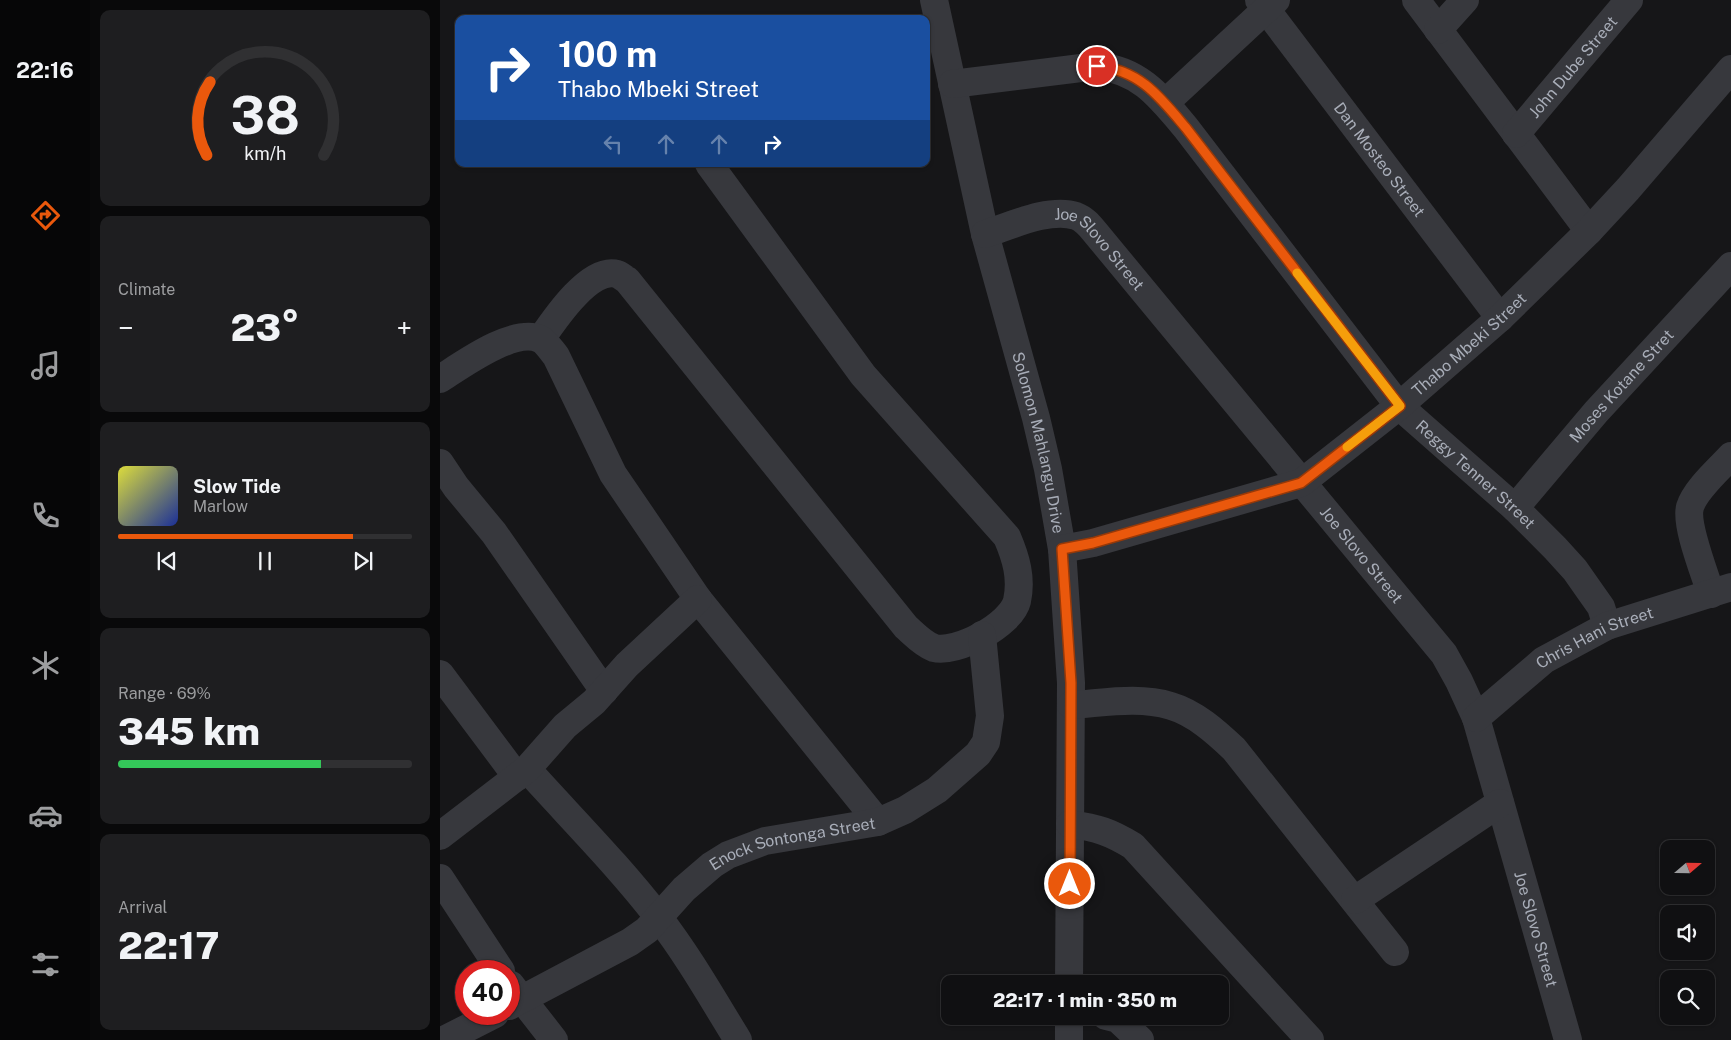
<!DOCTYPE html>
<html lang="en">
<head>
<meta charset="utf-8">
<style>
	:root { --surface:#101012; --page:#1e1e20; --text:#f1f3f6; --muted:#9c9d9f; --line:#303032; --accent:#ea580c }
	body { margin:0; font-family:"Public Sans",sans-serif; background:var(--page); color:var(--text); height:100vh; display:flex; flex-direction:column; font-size:19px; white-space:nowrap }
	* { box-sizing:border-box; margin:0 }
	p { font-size:16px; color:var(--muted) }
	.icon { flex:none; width:28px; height:28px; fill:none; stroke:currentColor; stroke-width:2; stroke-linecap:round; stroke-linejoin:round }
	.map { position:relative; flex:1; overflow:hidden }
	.sheet { display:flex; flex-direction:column; gap:10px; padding:10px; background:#09090a; width:350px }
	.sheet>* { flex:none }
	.hud { position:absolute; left:15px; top:15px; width:475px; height:152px; border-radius:10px; box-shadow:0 1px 4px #0004,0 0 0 1px var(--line); background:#1a4fa0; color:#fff; overflow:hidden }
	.needle { width:32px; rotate:70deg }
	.fabs { position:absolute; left:1220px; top:840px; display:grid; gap:10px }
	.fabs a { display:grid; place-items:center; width:55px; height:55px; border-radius:10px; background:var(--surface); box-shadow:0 1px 4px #0004,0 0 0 1px var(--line); font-size:25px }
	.speed { position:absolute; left:15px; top:960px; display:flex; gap:10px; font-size:25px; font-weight:700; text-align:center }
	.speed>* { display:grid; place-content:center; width:65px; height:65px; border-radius:50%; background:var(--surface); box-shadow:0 1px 4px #0004,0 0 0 1px var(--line); line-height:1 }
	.speed .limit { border:8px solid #d22; background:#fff; color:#111 }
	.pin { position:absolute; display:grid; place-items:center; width:42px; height:42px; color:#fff; margin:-21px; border:2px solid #fff; border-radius:50%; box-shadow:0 1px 5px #0007 }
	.me { position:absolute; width:55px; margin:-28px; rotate:0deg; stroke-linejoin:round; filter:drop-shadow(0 0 4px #0008) }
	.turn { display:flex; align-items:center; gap:18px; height:105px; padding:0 20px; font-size:22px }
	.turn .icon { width:65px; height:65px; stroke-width:2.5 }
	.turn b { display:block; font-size:35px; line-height:42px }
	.lanes { display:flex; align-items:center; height:48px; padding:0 20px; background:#0003; justify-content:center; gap:25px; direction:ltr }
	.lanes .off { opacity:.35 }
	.big { font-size:38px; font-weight:800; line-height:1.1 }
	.sheet .widget { flex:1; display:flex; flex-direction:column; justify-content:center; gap:8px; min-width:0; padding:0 18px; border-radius:10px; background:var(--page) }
	.sheet .dial { align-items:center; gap:0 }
	.dial svg { height:130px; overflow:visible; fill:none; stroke:var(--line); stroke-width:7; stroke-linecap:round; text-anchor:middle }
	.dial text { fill:var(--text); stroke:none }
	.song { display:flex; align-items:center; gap:15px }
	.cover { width:60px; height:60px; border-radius:8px; background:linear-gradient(135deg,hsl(60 70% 55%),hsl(230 70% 35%)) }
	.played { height:5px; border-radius:2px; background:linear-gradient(90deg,var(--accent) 80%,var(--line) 80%) }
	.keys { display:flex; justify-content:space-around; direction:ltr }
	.heat { display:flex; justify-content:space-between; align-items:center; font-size:28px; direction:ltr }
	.charge { height:8px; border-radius:4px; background:linear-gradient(90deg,#34c759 69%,var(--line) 0) }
	.trip { position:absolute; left:501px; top:975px; width:288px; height:50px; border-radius:10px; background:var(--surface); box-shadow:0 1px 4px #0004,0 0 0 1px var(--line); font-weight:800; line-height:50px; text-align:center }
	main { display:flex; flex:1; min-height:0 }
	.menu { display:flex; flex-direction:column; width:90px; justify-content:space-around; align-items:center; background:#060607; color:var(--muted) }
	.menu .icon { width:35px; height:35px }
	.menu .active { color:var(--accent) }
	.menu b { font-size:22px; color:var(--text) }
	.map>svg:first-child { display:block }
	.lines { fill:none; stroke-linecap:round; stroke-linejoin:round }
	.minor { stroke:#37383d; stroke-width:28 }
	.route-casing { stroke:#983908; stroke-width:12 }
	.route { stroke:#ea580c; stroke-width:9 }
	.slow { stroke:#f59e0b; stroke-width:9 }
	.labels { text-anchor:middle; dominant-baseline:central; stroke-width:5; stroke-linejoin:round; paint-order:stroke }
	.street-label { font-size:16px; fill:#a8adb8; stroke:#111113 }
</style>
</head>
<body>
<main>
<nav class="menu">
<b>22:16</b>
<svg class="icon active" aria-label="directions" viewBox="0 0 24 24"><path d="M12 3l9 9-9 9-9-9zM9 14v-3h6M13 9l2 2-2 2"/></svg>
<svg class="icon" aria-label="music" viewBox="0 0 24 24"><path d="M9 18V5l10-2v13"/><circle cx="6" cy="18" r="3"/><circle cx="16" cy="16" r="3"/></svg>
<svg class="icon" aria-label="phone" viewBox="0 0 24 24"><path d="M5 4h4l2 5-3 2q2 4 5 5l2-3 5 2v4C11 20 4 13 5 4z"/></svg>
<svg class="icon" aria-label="climate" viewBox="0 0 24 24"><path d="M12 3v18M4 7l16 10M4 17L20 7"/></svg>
<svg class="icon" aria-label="car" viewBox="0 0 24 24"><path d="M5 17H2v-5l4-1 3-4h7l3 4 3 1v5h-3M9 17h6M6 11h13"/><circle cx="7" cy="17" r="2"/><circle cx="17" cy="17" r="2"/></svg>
<svg class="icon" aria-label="filters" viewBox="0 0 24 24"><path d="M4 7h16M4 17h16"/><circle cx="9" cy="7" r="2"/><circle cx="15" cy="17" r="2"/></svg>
</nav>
<section class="sheet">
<div class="widget dial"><svg viewBox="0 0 100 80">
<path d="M14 69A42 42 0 1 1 86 69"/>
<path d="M14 69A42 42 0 0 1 16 24" stroke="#ea580c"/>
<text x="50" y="56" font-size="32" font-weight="700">38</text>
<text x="50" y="72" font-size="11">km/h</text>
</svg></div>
<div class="widget"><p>Climate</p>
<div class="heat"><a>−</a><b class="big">23°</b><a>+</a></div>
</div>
<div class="widget">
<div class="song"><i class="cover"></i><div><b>Slow Tide</b><p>Marlow</p></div></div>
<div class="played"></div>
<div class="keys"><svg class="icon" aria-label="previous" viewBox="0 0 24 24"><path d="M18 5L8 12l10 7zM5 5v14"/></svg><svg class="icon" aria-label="pause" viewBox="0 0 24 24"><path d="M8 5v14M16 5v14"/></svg><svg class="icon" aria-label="next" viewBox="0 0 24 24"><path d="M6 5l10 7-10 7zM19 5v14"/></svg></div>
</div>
<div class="widget"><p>Range · 69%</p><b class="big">345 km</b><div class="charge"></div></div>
<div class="widget"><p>Arrival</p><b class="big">22:17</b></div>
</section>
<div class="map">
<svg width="1291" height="1040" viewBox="0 0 1291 1040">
	<rect width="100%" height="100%" fill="#161618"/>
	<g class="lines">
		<g class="minor">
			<path id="s1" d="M494 0 545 234 596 418 608 469 622 549 631 683 629 984"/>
			<path id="s2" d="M819 0 1060 318"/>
			<path d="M976 0 1149 231"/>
			<path d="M998 30 1025 0"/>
			<path id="s3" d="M512 84 657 66C700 70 720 97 746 128L959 406 1075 508 1115 548 1135 570 1149 590 1161 607 1167 626"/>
			<path d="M725 103 836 0"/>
			<path id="s4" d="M1076 134 1189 0"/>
			<path id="s5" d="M545 234C570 226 610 207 636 216 644 219 649 225 654 231L1004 654 1019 681 1036 718 1128 1040"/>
			<path d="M101 339C114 320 150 266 177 274 181 275 184 279 187 280L466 627C474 634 483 644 494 648 516 654 571 625 577 601 582 578 576 558 567 537L423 375 269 164"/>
			<path d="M0 379C22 365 74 327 100 339 106 342 111 350 116 356L173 474 258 599 438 822"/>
			<path d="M0 463 16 487 54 533 164 691"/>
			<path id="s6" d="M1075 508 1156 412 1291 266"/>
			<path id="s7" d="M622 549 653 543 861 483 959 406 1060 318 1149 231 1188 189 1291 69"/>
			<path d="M1271 594C1265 574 1245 525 1250 507 1255 490 1279 469 1291 456"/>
			<path d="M0 674 77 777"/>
			<path d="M631 705C664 703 699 696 731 706 755 713 776 732 794 749L955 952"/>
			<path id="s8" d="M1036 718 1104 660 1167 626 1291 587"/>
			<path d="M87 769C131 818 179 866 219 918 249 957 272 998 298 1040"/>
			<path d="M630 824C658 828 670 832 693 846L870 1040"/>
			<path d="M0 836 87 769 125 726 154 702 187 665 258 599"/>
			<path d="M0 878 61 971"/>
			<path d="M915 900 1060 803"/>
			<path d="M71 985 114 1040"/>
			<path id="s9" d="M69 1006 190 942 207 930 244 889 272 865 288 855 325 841 438 822 465 810 497 790 538 754 546 742 550 716 542 635"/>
			<path d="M629 1016V1040"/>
			<path d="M666 1016 678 1019 700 1040"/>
			<path d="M4 1040 55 1014"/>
		</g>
	</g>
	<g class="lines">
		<g class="route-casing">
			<path id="route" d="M630 884 631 683 622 549 653 543 861 483 960 406 746 128C720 97 700 70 657 66"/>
		</g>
		<use href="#route" class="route"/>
		<path class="slow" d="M857 273 960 406 907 447"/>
	</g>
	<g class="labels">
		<g class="street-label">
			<text stroke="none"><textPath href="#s4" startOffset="88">John Dube Street</textPath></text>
			<text stroke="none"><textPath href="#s2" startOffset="200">Dan Mosteo Street</textPath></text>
			<text stroke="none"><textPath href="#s5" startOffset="132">Joe Slovo Street</textPath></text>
			<text stroke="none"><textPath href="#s7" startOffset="466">Thabo Mbeki Street</textPath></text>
			<text stroke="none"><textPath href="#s6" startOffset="162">Moses Kotane Stret</textPath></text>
			<text stroke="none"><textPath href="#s1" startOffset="455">Solomon Mahlangu Drive</textPath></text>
			<text stroke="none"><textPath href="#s3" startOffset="711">Reggy Tenner Street</textPath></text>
			<text stroke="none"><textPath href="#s5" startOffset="538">Joe Slovo Street</textPath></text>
			<text stroke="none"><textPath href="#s8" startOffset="145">Chris Hani Street</textPath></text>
			<text stroke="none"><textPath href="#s9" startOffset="334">Enock Sontonga Street</textPath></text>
			<text stroke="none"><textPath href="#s5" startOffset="958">Joe Slovo Street</textPath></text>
		</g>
	</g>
</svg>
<div class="fabs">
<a><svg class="needle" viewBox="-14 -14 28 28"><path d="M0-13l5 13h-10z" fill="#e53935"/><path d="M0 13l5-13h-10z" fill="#9c9d9f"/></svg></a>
<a><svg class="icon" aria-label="sound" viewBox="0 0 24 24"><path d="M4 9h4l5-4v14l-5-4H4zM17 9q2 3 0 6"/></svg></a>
<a><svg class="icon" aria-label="search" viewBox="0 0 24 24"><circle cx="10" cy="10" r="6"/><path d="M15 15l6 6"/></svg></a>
</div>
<div class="speed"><div class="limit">40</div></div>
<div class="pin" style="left:657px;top:66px;background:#d93025"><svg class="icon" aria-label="arrive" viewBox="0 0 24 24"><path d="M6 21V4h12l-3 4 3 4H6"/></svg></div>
<svg class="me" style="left:630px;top:884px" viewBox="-20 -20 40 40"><circle r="17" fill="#ea580c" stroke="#fff" stroke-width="3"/><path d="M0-11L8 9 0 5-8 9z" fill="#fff"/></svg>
<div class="trip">22:17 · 1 min · 350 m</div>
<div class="hud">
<div class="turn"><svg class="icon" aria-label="right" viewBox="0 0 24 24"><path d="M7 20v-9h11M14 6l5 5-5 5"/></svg><div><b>100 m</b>Thabo Mbeki Street</div></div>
<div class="lanes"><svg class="icon off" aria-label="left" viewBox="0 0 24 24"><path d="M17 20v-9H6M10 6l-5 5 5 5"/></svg><svg class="icon off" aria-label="ahead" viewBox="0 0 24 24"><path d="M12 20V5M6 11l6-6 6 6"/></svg><svg class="icon off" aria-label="ahead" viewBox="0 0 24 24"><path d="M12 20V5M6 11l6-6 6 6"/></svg><svg class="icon" aria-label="right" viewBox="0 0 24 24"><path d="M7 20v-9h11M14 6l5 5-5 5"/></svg></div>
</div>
</div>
</main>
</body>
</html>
